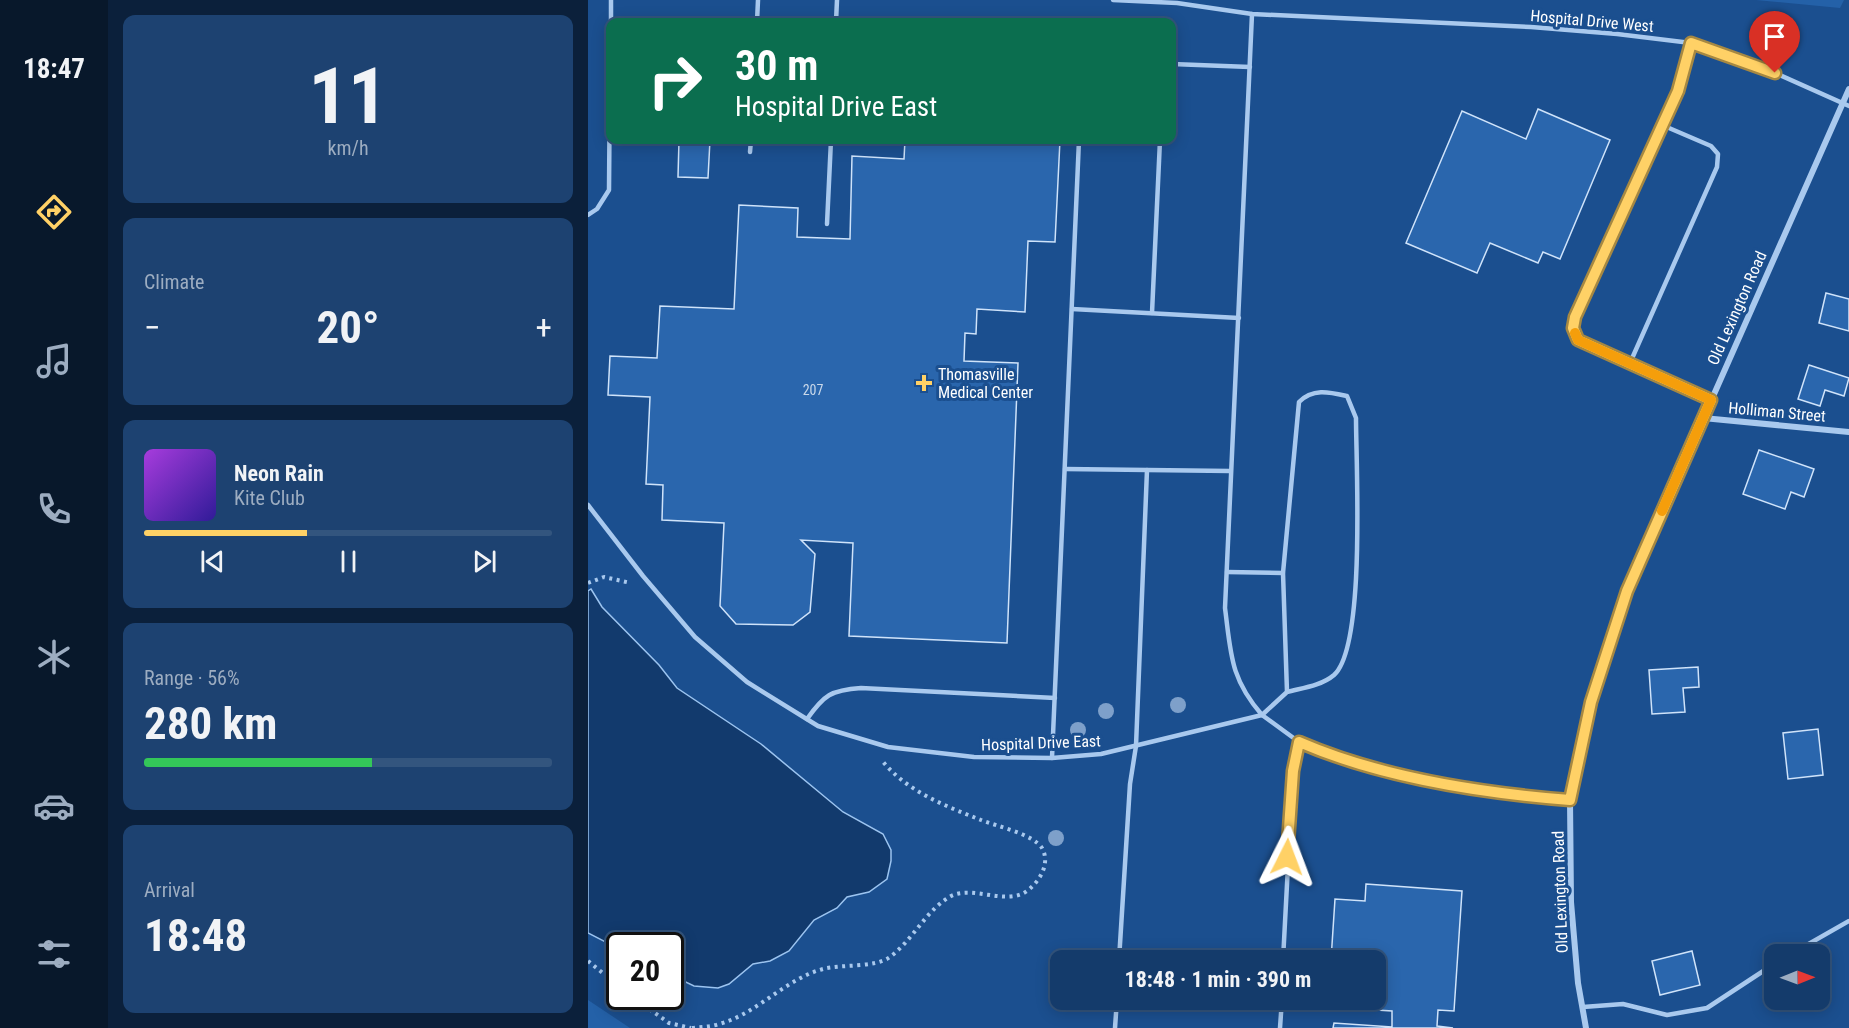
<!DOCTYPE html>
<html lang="en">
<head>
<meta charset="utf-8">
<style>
	:root { --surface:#143b6b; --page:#1d4271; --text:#f1f3f6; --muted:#9dadc1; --line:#33557e; --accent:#ffd166 }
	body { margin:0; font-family:"Roboto Condensed",sans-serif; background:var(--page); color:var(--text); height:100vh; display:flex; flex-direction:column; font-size:22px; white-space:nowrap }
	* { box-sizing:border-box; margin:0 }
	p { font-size:20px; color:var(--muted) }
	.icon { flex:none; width:33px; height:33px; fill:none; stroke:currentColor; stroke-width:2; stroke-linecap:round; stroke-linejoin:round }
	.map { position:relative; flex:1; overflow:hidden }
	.drawer { display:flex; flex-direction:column; gap:15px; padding:15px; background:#0b203b; width:480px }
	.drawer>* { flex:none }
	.hud { position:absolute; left:18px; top:18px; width:570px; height:126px; border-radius:12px; box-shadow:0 3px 15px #0003,0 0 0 2px var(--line); background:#0b6e4f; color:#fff; overflow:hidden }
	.needle { width:39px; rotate:89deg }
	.fabs { position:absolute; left:1176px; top:944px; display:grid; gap:12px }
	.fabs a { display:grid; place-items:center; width:66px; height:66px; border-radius:12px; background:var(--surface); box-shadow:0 3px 15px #0003,0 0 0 2px var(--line); font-size:30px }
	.speed { position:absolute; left:18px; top:932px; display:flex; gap:12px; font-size:30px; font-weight:700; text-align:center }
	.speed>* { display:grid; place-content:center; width:78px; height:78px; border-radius:50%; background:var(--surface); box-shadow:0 3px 15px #0003,0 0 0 2px var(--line); line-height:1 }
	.speed .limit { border:3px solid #111; border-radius:9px; background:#fff; color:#111 }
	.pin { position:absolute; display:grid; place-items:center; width:51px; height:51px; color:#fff; margin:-62px -26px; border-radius:50% 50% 50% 0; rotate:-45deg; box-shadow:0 0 6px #0007 }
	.pin .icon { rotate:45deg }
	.me { position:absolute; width:66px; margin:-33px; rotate:3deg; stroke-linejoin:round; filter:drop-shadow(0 0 4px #0008) }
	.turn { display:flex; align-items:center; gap:21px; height:126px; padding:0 30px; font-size:27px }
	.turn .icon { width:78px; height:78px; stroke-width:2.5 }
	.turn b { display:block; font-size:42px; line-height:51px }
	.big { font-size:45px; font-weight:700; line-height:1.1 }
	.drawer .card { flex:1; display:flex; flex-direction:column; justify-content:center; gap:9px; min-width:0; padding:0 21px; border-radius:12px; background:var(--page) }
	.drawer .dial { align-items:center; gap:0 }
	.dial b { font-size:78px; line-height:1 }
	.song { display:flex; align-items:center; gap:18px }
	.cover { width:72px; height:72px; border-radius:9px; background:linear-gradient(135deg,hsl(280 70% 55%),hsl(250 70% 35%)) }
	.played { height:6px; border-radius:3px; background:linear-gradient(90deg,var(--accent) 40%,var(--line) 40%) }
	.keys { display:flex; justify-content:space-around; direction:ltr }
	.heat { display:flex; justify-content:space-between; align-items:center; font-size:33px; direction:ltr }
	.charge { height:9px; border-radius:4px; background:linear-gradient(90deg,#34c759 56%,var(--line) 0) }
	.trip { position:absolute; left:462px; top:950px; width:336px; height:60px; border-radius:12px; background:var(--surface); box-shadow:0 3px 15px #0003,0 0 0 2px var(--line); font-weight:700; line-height:60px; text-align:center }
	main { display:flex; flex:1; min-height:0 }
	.dock { display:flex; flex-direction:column; width:108px; justify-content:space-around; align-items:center; background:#08182b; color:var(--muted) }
	.dock .icon { width:42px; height:42px }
	.dock .on { color:var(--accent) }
	.dock b { font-size:27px; color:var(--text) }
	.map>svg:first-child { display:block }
	.green { fill:#2461a8 }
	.water { fill:#123a6d; stroke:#9cc4f0; stroke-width:1.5 }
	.building { fill:#2a66ad; stroke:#cfe3fa; stroke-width:1.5 }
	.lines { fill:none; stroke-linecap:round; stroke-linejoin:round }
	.path { stroke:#a9c9ee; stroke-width:4; stroke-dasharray:3 4.5; stroke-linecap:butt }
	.lane { stroke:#a9c9ee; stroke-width:4.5 }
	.street { stroke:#a9c9ee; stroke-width:6 }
	.tree { fill:#7ea0ca }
	.route-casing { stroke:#a68842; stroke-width:15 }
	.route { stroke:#ffd166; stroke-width:10 }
	.slow { stroke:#f59e0b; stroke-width:10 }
	.poi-dot { fill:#ffd166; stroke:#1b4f8f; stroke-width:2 }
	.labels { text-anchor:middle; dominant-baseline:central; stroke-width:6; stroke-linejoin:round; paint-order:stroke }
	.number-label { font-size:14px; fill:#cad9ea }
	.street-label { font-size:16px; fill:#fff; stroke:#1b4f8f }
	.poi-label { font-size:16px; fill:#fff; stroke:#1b4f8f; text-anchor:start }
</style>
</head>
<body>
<main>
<nav class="dock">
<b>18:47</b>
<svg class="icon on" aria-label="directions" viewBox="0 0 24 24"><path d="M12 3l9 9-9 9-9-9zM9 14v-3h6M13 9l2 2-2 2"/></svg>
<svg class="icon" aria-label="music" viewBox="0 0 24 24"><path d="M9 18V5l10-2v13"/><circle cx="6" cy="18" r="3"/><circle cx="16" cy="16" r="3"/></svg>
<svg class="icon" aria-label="phone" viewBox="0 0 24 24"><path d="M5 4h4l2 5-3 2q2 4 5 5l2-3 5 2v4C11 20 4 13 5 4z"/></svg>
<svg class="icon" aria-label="climate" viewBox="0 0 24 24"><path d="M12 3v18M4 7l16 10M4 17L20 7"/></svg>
<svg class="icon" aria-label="car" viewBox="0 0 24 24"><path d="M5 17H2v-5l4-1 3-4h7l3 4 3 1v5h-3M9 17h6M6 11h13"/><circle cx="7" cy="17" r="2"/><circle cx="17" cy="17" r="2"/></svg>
<svg class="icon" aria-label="filters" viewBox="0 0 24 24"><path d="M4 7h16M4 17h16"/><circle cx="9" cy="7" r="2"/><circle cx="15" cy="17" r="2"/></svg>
</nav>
<section class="drawer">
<div class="card dial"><b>11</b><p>km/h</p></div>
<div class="card"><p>Climate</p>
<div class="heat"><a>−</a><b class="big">20°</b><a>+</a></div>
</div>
<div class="card">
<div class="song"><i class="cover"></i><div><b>Neon Rain</b><p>Kite Club</p></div></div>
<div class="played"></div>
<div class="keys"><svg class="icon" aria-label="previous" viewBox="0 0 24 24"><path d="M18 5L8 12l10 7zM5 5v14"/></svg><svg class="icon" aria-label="pause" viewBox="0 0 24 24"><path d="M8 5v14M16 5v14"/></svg><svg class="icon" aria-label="next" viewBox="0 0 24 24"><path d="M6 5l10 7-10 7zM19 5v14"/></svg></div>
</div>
<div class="card"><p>Range · 56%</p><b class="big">280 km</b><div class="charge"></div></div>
<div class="card"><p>Arrival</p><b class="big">18:48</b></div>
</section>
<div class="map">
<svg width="1261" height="1028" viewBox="0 0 1261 1028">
	<rect width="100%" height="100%" fill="#1b4f8f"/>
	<g class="green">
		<path d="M1168 0H1256L1252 8Z"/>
		<path d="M0 1000 42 1028H0Z"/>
	</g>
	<path class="water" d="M3 589 14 607 71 665 89 688 173 744 255 812 295 834 303 850V861L299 879 281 892 259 897 249 908 226 920 201 951 182 961 165 964 141 984 130 988 106 986 83 975 82 945H32L31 949 0 933V591Z"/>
	<g class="building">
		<path d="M950 109 1022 140 972 259 955 252 950 263 902 243 889 273 818 243 874 111 938 139Z"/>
		<path d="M91 140H122L120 178 90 177Z"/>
		<path d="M317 140H472L467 242 440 241 437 312 389 309 388 334 377 333 376 361 430 363 419 643 261 636 265 543 213 540 227 554 222 612 205 625 148 624 132 606 136 523 74 520 75 485 58 484 62 397 20 395 22 356 69 358 72 306 146 309 151 205 210 208 209 237 262 239 264 156 316 159Z"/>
		<path d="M1238 293 1261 299V331L1231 323Z"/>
		<path d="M1221 365 1261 378 1256 396 1237 390 1232 406 1210 399Z"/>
		<path d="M1171 450 1226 469 1216 497 1203 492 1197 509 1155 494Z"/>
		<path d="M1110 667 1111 687 1095 688 1097 712 1064 714 1061 670Z"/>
		<path d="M1230 729 1235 775 1200 779 1195 733Z"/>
		<path d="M778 884 874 891 866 1011 850 1010 849 1026 865 1028H745L746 1023 804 1027V1011L740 1007 741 999H788V960H743L747 899 777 901Z"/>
		<path d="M1104 951 1112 985 1072 995 1064 961Z"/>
	</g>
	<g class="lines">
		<g class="path">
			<path d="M0 583 16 577 43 583"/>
			<path d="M0 961 32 987"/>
			<path d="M43 996 81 1023 103 1028"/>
			<path d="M104 1028C113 1027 122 1027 131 1024 169 1014 197 979 235 969 254 964 287 968 302 957 325 940 338 910 363 896 385 885 418 906 439 891 451 882 463 864 454 848 445 834 408 826 393 820 357 806 316 790 293 759"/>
		</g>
		<g class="lane">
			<path d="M525 0 589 3 664 14 943 27 1029 34 1103 43 1187 73 1261 106"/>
			<path d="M664 14 637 608C643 654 642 678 674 715L699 692 695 573 711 402C725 388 741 392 759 396L768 418C768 466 778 646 746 675 733 686 714 688 699 692"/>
			<path d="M23 22V0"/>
			<path d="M169 22 170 0"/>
			<path d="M248 22 249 0"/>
			<path d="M1103 43 1090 91 987 317 985 328 990 340 1123 400"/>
			<path d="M584 64 662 67"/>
			<path d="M162 152 163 140"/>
			<path d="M0 215 9 209 21 190 22 69"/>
			<path d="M239 224 243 140"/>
			<path d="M484 309 651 318"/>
			<path d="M564 313 572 140"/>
			<path d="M1042 363 1129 167 1130 154 1123 146 1074 125"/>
			<path d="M477 469 642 471"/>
			<path d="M0 505 55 576 107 637 159 682 230 726 300 747 386 757 464 758 513 754 674 715 711 742 748 758 854 783 919 795 982 800"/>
			<path d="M639 572 695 573"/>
			<path d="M219 719C236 695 243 690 273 688L467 698"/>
			<path d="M464 758 491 140"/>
			<path d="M1203 954 1261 921"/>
			<path d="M531 960 542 784 548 746 559 470"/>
			<path d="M695 960 705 771 711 742"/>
			<path d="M995 1007 1035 1004 1079 1015 1119 1008 1186 964"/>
			<path d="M527 1028 529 999"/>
			<path d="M692 1028 694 999"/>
		</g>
		<g class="street">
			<path d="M1115 418 1261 432"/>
			<path d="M998 1028 990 983 983 902 982 800 1003 702 1039 591 1261 89"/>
		</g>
	</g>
	<g class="tree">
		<circle cx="590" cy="705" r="8"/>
		<circle cx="518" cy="711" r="8"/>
		<circle cx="490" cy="730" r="8"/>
		<circle cx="468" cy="838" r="8"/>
	</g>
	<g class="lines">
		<g class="route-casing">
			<path id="route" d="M699 857 705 771 711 742C794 778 892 793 982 800L1003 702 1039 591 1123 400 990 340 985 328 987 317 1090 91 1103 43 1187 73"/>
		</g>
		<use href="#route" class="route"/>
		<path class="slow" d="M987 333 990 340 1123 400 1074 511"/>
	</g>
	<path class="poi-dot" d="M333 374h6v6h6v6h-6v6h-6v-6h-6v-6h6z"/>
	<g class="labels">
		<g class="number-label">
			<text x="225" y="390">207</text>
		</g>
		<g class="street-label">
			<text transform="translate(1004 21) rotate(5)">Hospital Drive West</text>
			<text transform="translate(1149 308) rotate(-66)">Old Lexington Road</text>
			<text transform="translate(1189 412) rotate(5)">Holliman Street</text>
			<text transform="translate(453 743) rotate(-2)">Hospital Drive East</text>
			<text transform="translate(972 892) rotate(-92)">Old Lexington Road</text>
		</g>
		<g class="poi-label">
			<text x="350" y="374">Thomasville<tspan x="350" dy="18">Medical Center</tspan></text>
		</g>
	</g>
</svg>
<div class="fabs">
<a><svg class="needle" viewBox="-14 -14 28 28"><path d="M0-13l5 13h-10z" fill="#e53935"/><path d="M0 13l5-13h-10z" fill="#9dadc1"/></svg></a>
</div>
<div class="speed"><div class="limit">20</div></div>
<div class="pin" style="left:1187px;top:73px;background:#d93025"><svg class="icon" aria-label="arrive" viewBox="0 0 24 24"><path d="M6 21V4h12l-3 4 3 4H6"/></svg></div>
<svg class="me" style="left:699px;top:857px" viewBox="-20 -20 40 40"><path d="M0-17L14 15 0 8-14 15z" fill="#ffd166" stroke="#fff" stroke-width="4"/></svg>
<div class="trip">18:48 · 1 min · 390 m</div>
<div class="hud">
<div class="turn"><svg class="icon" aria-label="right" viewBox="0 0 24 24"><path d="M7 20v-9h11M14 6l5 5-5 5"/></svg><div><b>30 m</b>Hospital Drive East</div></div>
</div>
</div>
</main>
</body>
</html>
